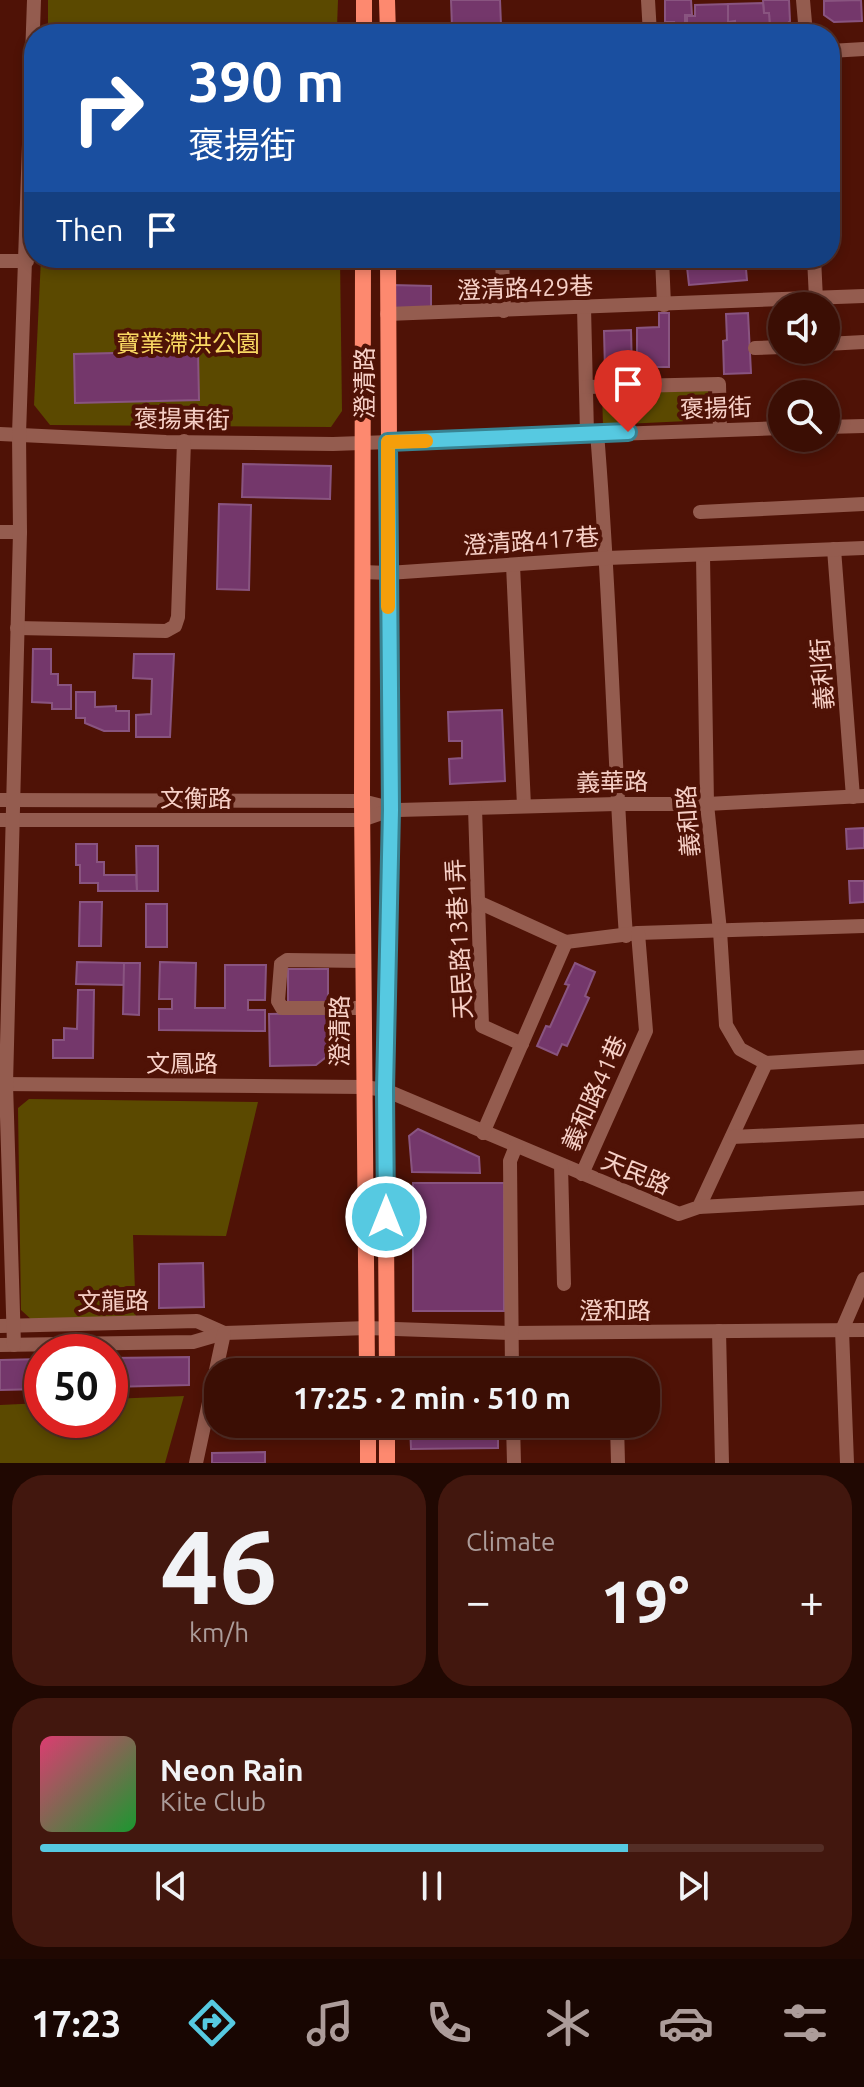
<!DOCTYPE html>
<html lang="en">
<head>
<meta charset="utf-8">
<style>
	:root { --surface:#3b0e04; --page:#42170e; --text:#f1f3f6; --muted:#ac9c9a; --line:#542e26; --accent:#56c9e1 }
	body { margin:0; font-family:Ubuntu,"Noto Sans TC",sans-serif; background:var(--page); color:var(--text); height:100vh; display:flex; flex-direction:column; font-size:30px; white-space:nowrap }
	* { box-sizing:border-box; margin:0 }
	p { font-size:26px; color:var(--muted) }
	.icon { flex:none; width:44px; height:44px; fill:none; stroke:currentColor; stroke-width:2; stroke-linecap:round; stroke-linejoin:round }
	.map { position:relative; height:1463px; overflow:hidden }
	.sheet { display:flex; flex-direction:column; gap:12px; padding:12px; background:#200802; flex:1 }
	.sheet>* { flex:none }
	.top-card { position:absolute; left:24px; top:24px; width:816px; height:244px; border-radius:32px; box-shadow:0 4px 12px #0003,0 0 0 2px var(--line); background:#1a4fa0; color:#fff; overflow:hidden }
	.buttons { position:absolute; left:768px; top:292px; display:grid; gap:16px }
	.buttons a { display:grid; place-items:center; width:72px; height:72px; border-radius:50%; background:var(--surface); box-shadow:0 4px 12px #0003,0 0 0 2px var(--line); font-size:40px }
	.speed { position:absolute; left:24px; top:1334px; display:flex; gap:16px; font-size:40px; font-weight:700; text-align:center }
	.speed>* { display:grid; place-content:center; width:104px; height:104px; border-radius:50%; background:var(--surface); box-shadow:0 4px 12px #0003,0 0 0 2px var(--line); line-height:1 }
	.speed .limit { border:12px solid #d22; background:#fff; color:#111 }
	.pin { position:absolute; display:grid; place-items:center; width:68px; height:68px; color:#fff; margin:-82px -34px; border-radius:50% 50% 50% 0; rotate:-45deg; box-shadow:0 0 8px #0007 }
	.pin .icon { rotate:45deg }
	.me { position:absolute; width:88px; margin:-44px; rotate:0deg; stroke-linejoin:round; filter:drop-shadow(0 0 6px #0008) }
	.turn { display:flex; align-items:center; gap:28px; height:168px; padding:0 32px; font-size:36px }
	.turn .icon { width:104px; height:104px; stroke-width:2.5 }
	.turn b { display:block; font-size:56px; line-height:68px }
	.then { display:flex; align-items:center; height:76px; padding:0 32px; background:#0003; gap:16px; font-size:30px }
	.big { font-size:60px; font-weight:700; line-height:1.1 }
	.sheet .card { flex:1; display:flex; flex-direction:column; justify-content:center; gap:12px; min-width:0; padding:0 28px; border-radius:32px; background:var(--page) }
	.sheet .dial { align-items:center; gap:0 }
	.dial b { font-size:104px; line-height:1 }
	.song { display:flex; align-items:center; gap:24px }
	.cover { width:96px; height:96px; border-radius:12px; background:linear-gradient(135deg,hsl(340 70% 55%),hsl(130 70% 35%)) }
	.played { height:8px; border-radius:4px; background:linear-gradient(90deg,var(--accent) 75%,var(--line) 75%) }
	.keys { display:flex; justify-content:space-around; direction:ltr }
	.heat { display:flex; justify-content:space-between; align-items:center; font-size:44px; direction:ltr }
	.sheet .tiles { flex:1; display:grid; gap:12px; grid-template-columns:1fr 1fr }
	.card:last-child { grid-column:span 2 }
	.trip { position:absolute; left:204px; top:1358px; width:456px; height:80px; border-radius:32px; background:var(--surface); box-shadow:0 4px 12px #0003,0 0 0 2px var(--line); font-weight:700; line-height:80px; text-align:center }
	.menu { display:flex; height:128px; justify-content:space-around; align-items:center; background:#180602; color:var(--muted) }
	.menu .icon { width:56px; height:56px }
	.menu .selected { color:var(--accent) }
	.menu b { font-size:36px; color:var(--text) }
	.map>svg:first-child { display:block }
	.green { fill:#5b4900 }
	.building { fill:#74376b; stroke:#895480; stroke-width:2 }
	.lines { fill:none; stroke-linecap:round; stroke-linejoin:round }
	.minor { stroke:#945c4f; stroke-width:14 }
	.major { stroke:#fd896f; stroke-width:16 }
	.route-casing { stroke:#388392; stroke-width:20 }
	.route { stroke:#56c9e1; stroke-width:14 }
	.slow { stroke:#f59e0b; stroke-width:14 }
	.labels { text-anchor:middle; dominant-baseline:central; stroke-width:8; stroke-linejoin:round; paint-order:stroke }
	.street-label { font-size:24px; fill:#f7d0c7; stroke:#4f1206 }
	.park-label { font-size:24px; fill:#fad963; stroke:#4f1206 }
</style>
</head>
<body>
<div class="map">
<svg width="864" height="1463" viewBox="0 0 864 1463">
	<rect width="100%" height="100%" fill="#4f1206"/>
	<g class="green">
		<path d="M48 0H338L337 27 328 34H48Z"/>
		<path d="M41 258H340L342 411 331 427 50 425 34 405Z"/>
		<path d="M708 390 709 420 603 425 602 394Z"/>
		<path d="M29 1099 258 1102 226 1236 133 1235 136 1319 33 1321 21 1310 18 1108Z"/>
		<path d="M184 1396 165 1463H0V1405L42 1403V1420H110V1399Z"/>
	</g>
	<g class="building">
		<path d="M451 0H500L501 25 452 27Z"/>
		<path d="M665 0H691L692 15H685V29L692 28V33H674V22H665Z"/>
		<path d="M763 0H789L790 21 782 29H770L769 13H764Z"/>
		<path d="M861 0 862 21 834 22 824 15V1Z"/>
		<path d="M763 3 764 13H769L770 29 735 31V21L728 22V4Z"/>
		<path d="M728 4V31L695 32V27H687V16H695V5Z"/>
		<path d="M686 258H745L747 280 689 285Z"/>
		<path d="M392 285 431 286V310H392Z"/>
		<path d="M659 313H669V367H637V328L659 327Z"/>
		<path d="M748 313 751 373 724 374 723 341 727 340 726 314Z"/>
		<path d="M631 330 632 369 605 370 604 331Z"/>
		<path d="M198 351 199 400 75 403 74 354Z"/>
		<path d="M243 464 331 466 330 499 242 497Z"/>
		<path d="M219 504 251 505 249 590 217 589Z"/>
		<path d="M33 649H51V674H58V685H71V709H52V703L32 702Z"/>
		<path d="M134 654H174L170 737H136V715L151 714 152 679 133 678Z"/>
		<path d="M76 692H95V707L116 706V711H129V731H104L85 723V718H76Z"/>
		<path d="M502 710 505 781 450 784 449 759 462 758V741H449L448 712Z"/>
		<path d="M864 828V848L847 849 846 829Z"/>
		<path d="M76 844H97V862H104V875H136L137 891H98V883H80V865H76Z"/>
		<path d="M136 846H158V891H137Z"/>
		<path d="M849 881H864V902L850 903Z"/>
		<path d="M80 902H102L101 946H79Z"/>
		<rect x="146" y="904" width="21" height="43"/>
		<path d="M77 962 124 963V985L76 984Z"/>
		<path d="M160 962 196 963 195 1008H225V965H266L265 1000H248V1010H265V1031L159 1030V1009H172V999H159Z"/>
		<path d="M124 963H140L139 1015 123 1014Z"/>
		<path d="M575 963 595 972 585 996 589 998 567 1046 562 1044 557 1055 537 1046 546 1026 550 1027 569 985 565 984Z"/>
		<rect x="288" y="969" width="40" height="34"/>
		<path d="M78 990H94L93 1058H53V1040H64V1028L77 1029Z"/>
		<path d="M330 1013V1054L316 1065 270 1066 269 1014Z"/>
		<path d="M418 1129 479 1157 480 1173 412 1172 409 1136Z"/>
		<rect x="413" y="1183" width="91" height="128"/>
		<path d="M203 1263 204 1307 159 1308V1264Z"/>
		<path d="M189 1357V1385L110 1387V1358Z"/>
		<path d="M42 1359V1389L0 1390V1360Z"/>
		<path d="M410 1424H498V1448L411 1449Z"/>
		<path d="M265 1452V1463H212V1453Z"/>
	</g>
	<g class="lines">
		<g class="minor">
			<path d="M648 0 650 34"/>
			<path d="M803 0 806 34"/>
			<path d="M830 51 864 49"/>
			<path d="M502 258 504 311"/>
			<path d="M662 258 664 305"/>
			<path d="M814 258 816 299"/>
			<path d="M0 261H27"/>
			<path d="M584 307 587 434"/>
			<path d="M387 314 864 296"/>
			<path d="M826 344 864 342"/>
			<path d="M755 348 782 347"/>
			<path d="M586 387 719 384 720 430"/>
			<path d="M826 427 864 426"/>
			<path d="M597 433C611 600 614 768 626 936"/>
			<path d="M0 434 166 442 333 444 782 428"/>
			<path d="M700 512 864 504"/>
			<path d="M0 532H20"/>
			<path d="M834 549 853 797"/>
			<path d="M703 556 707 804 720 931 726 1025 740 1049 766 1063"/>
			<path d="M513 565 524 806"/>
			<path d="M363 572 388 573 607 558 864 548"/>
			<path d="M17 628 166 631 175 626 178 617 184 441"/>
			<path d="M0 800 362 801 398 810 616 804H707L864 796"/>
			<path d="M475 808 482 1026 522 1044"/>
			<path d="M0 820H362L391 810"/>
			<path d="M478 902 566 942 638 933 864 926"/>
			<path d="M363 961 287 960 281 964 278 1001 282 1008H363"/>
			<path d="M0 1084 364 1087 385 1090 679 1214 699 1207 766 1063 864 1057"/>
			<path d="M483 1133 566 942"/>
			<path d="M732 1137 864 1131"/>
			<path d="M561 1165 564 1284"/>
			<path d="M582 1174 646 1031 638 933"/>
			<path d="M699 1207 864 1198"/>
			<path d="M0 1326 197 1321 224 1333"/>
			<path d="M719 1331 722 1463"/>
			<path d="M0 1345 193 1342 224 1333 367 1328 511 1333 864 1330"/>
			<path d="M14 1345 6 1084 20 532 19 434 34 0"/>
			<path d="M512 1372 510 1161 516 1146"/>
			<path d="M513 1424 514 1463"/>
			<path d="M617 1424 618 1463"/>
			<path d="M196 1463 224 1333"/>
			<path d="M847 1463 842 1330 864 1279"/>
		</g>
		<g class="major">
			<path d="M364 0V34"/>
			<path d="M387 0 388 34"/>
			<path d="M363 258 362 801 367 1372"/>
			<path d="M387 1372 385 1090 391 810 388 258"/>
			<path d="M368 1424V1463"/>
			<path d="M387 1424V1463"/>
		</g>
	</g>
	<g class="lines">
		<g class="route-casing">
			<path id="route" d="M386 1217 385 1090 391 810 388 442 628 432"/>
		</g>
		<use href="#route" class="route"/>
		<path class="slow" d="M388 607V442L426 441"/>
	</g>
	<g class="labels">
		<g class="street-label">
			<text transform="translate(525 288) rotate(-2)">澄清路429巷</text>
			<text transform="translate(364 383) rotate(-90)">澄清路</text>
			<text transform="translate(716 408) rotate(-2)">褒揚街</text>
			<text transform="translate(182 419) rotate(1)">褒揚東街</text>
			<text transform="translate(531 541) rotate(-4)">澄清路417巷</text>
			<text transform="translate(822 674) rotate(-94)">義利街</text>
			<text transform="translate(612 782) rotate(-1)">義華路</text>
			<text x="196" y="798">文衡路</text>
			<text transform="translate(688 821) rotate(-94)">義和路</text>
			<text transform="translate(459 939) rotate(-93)">天民路13巷1弄</text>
			<text transform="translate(339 1031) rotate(-90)">澄清路</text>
			<text x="182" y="1063">文鳳路</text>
			<text transform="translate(594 1093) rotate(-66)">義和路41巷</text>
			<text transform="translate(636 1173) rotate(23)">天民路</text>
			<text transform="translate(113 1301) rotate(-1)">文龍路</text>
			<text x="615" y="1310">澄和路</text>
		</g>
		<g class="park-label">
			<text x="188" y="343">寶業滯洪公園</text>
		</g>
	</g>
</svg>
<div class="buttons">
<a><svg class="icon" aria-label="sound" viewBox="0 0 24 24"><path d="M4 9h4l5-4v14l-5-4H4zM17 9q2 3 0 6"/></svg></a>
<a><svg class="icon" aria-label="search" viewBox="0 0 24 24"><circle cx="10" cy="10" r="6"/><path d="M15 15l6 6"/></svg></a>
</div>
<div class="speed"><div class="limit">50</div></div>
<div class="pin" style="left:628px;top:432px;background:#d93025"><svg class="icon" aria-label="arrive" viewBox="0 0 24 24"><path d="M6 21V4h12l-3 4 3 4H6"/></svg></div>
<svg class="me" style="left:386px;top:1217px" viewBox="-20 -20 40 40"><circle r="17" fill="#56c9e1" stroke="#fff" stroke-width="3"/><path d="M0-11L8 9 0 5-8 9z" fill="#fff"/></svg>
<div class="trip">17:25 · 2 min · 510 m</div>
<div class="top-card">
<div class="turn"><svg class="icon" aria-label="right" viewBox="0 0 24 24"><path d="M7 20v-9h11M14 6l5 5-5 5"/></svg><div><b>390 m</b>褒揚街</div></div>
<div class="then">Then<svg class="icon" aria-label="arrive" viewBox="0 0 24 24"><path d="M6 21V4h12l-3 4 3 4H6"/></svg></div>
</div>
</div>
<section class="sheet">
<div class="tiles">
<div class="card dial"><b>46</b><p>km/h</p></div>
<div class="card"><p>Climate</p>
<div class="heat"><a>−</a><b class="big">19°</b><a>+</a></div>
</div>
<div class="card">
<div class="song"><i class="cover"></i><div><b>Neon Rain</b><p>Kite Club</p></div></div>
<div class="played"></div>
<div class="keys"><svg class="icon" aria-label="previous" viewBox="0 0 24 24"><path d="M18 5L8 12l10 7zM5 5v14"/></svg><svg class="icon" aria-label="pause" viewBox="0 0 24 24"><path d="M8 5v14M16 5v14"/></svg><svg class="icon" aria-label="next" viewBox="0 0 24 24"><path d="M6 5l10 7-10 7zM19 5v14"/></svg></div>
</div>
</div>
</section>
<nav class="menu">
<b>17:23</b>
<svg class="icon selected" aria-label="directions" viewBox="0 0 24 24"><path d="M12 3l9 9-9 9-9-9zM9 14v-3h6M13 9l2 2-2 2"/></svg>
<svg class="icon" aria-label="music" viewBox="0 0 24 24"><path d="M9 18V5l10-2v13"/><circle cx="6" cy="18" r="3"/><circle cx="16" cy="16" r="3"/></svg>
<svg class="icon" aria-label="phone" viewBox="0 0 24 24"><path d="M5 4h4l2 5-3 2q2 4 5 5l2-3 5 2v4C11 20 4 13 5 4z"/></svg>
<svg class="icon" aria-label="climate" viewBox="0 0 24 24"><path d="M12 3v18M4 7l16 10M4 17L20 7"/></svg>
<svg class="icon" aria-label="car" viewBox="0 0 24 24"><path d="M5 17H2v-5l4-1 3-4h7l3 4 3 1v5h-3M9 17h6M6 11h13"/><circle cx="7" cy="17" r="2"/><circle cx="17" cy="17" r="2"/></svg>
<svg class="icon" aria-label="filters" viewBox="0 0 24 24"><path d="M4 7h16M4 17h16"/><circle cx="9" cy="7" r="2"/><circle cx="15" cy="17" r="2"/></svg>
</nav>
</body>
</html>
